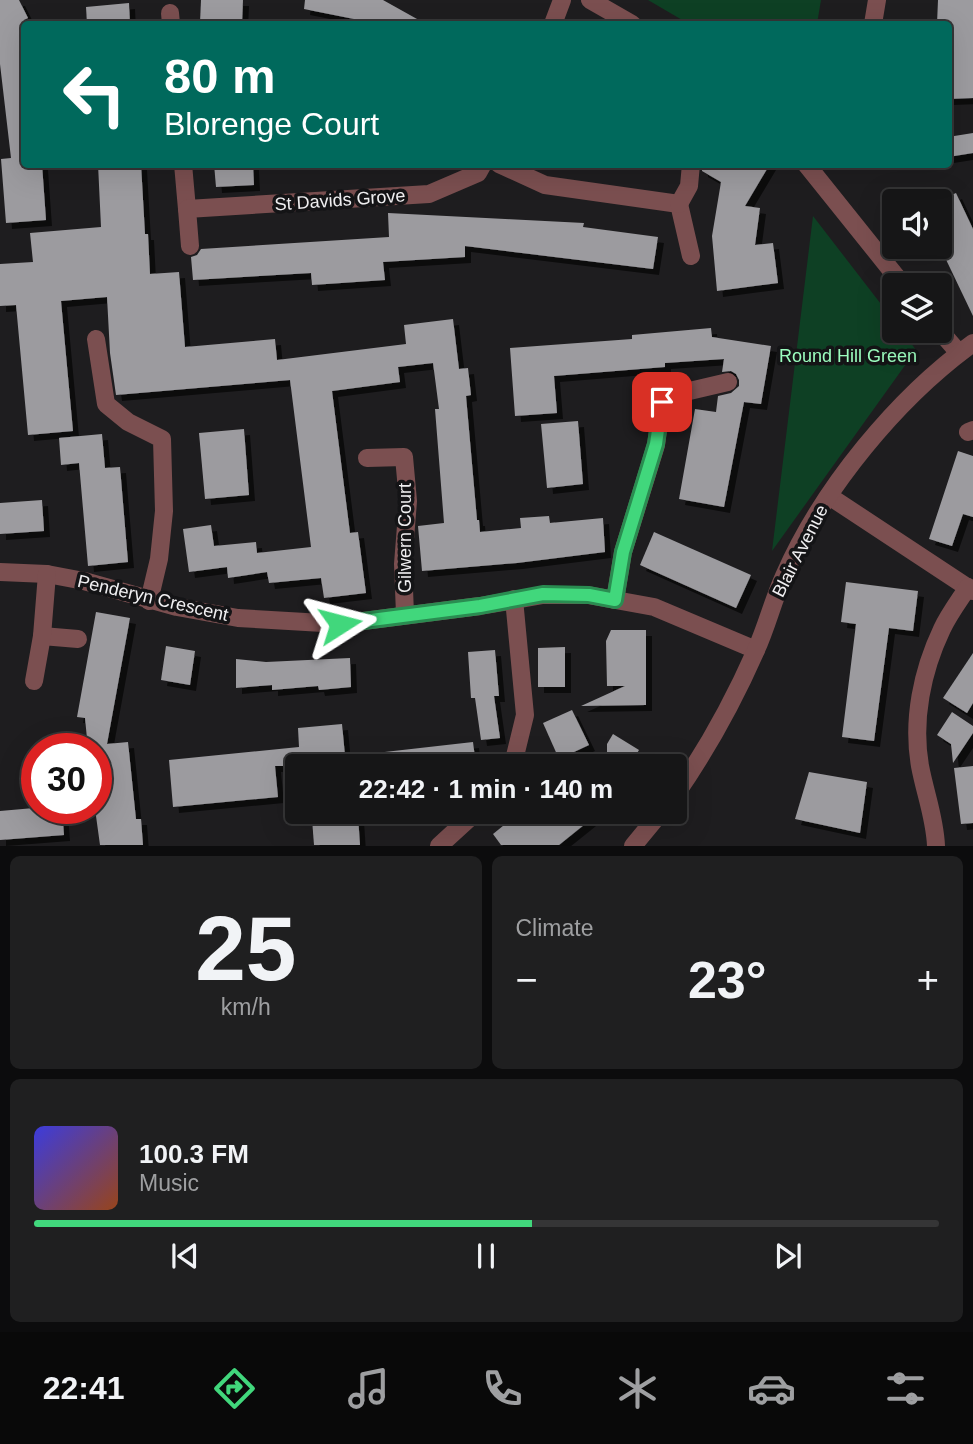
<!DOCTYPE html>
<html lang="en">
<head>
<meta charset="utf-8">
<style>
	:root { --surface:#161617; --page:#1f1f20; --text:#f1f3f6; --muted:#9e9fa1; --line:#353536; --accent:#41d77c }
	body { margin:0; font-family:Helvetica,sans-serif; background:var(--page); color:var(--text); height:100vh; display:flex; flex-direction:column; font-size:26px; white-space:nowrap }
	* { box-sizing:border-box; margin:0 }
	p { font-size:23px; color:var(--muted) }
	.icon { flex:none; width:38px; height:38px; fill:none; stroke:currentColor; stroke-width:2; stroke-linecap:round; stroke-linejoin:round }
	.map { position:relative; height:846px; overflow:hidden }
	.side { display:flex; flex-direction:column; gap:10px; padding:10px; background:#0c0c0d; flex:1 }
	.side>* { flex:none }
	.banner { position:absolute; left:21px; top:21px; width:931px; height:147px; border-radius:7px; box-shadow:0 7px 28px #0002,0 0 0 2px var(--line); background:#00695c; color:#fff; overflow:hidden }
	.tools { position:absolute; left:882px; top:189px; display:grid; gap:14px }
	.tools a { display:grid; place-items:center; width:70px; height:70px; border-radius:7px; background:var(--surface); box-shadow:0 7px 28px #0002,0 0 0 2px var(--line); font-size:35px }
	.speed { position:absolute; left:21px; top:733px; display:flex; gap:14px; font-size:35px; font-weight:700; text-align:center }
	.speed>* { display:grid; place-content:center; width:91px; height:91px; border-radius:50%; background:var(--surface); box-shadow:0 7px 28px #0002,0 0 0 2px var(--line); line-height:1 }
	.speed .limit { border:10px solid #d22; background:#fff; color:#111 }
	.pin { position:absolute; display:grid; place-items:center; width:60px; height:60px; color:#fff; margin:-30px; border-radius:14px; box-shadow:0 4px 10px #0006 }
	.me { position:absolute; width:77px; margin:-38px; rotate:81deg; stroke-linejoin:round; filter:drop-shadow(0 0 5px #0008) }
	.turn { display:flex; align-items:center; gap:24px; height:147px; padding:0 28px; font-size:32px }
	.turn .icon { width:91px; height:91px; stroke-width:2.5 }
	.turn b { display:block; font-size:49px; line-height:60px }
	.big { font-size:52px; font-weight:800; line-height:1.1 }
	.side .widget { flex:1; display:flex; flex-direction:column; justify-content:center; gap:10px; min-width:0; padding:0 24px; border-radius:10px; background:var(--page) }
	.side .dial { align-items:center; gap:0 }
	.dial b { font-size:91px; line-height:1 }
	.song { display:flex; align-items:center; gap:21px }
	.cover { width:84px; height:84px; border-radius:10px; background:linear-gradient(135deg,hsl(240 70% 55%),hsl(20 70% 35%)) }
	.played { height:7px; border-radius:4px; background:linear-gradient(90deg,var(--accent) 55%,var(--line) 55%) }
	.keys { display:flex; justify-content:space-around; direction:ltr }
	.heat { display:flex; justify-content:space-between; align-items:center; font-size:38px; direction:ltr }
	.side .tiles { flex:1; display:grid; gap:10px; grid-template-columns:1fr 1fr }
	.widget:last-child { grid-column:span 2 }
	.trip { position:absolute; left:285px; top:754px; width:402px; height:70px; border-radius:7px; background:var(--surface); box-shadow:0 7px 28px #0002,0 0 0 2px var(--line); font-weight:800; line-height:70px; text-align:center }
	.tab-bar { display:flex; height:112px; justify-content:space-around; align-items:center; background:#090909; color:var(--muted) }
	.tab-bar .icon { width:49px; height:49px }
	.tab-bar .active { color:var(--accent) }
	.tab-bar b { font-size:32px; color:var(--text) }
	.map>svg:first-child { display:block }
	.green { fill:#0e4024 }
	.building { fill:#9c9b9f; filter:url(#shadow) }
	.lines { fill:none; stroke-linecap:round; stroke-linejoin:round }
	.minor { stroke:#7b4f50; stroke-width:18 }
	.route-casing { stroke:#2a8c51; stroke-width:18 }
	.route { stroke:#41d77c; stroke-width:12 }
	.labels { text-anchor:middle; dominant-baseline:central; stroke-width:7; stroke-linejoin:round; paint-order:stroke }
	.street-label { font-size:18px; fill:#f0eff1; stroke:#141416 }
	.park-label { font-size:18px; fill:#9cfebf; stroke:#141416 }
</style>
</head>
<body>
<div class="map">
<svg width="973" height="846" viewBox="0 0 973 846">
	<defs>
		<filter id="shadow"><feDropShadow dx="6" dy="6" stdDeviation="0" flood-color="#0009"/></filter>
	</defs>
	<rect width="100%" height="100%" fill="#1e1d1f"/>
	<g class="green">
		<path d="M648 0H821L817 24H689Z"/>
		<path d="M813 216 894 321V331H902L916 350 772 551Z"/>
	</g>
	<g class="building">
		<path d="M0 0H19L28 18 24 20V164H42L46 220 6 223 1 159 11 158 0 64Z"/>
		<path d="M201 0H243L242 24 200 23Z"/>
		<path d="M305 0H383L426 24H365L354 19 304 9Z"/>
		<path d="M938 0H973V98L948 99V24H937Z"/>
		<path d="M129 3 130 24H87L86 7Z"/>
		<path d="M973 133V153L948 157V137Z"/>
		<path d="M98 164H141L145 234H148L150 274 179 272 185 347 275 339 277 360 406 344 404 325 453 319 459 369 468 368 471 395 466 396 477 520H479L480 532 521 528 520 518 549 516 550 523 603 518 605 552 517 563 422 571 418 526 444 523 435 409H439L433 363 398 367 400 382 332 391 350 533 358 532 366 593 324 598 321 578 269 583 267 572 228 578 227 567 189 572 183 529 211 525 214 546 256 542 257 553 311 547 290 380 116 395 110 353 107 297 61 301 73 431 28 435 16 305 0 306V264L33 262 30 233 101 227Z"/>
		<path d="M214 164H253L254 185 216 187Z"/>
		<path d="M702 164H770L745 206 760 208 755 245 773 243 778 283 717 291 712 236 721 182 702 171Z"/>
		<path d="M956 193 973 229V316L940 247V200Z"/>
		<path d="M388 213 584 223 583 227 658 237 653 269 465 246V257L383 262 385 280 312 285 311 273 193 280 191 257 197 255 201 249 389 237Z"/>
		<path d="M711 328 712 337 771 346 761 404 744 402 724 507 679 499 695 409 716 412 718 396 731 393 739 386V380L736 374 731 371 722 372 724 359 665 363V367L554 376 557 413 515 416 510 348 632 339V335Z"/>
		<path d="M578 421 583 484 547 488 541 424Z"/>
		<path d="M244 429 249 495 205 499 199 433Z"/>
		<path d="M102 434 105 468 120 467 128 562 88 566 79 463 61 465 59 438Z"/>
		<path d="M958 451 973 456V517L963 514 952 546 929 539Z"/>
		<path d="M42 500 44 531 0 534V503Z"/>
		<path d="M654 532 751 575 736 608 640 565Z"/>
		<path d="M846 582 918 591 913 631 889 628 874 741 842 737 856 624 841 622Z"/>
		<path d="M96 612 130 618 107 744 128 742 136 819H141L143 845H100L96 816V749H88L85 718 77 717Z"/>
		<path d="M611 630H646V705L581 706 625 686H607L606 641Z"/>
		<path d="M166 646 195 651 190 685 161 680Z"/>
		<path d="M565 647V687H538V648Z"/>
		<path d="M495 650 499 696H494L500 738 481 740 475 698H471L468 652Z"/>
		<path d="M973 653V703L967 713 943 698Z"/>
		<path d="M350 658 351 687 319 690 318 686 272 690V685L236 688V659L266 662Z"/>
		<path d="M572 710 589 745 559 759 543 723Z"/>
		<path d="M952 712 973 726V733L953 763 951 744 937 735Z"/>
		<path d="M342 724 346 766H275L278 797 173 807 169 760 299 747 298 728Z"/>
		<path d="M613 734 639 750 629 766H607V744Z"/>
		<path d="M473 742 476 766H368L367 754Z"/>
		<path d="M973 766V823L961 824 954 768Z"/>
		<path d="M809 772 867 782 860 833 795 819Z"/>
		<path d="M34 808H62L64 835 0 840V811Z"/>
		<path d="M520 812H600L559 845H501L493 834Z"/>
		<path d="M358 816 360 845H314L312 819Z"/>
	</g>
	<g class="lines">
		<g class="minor">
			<path d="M590 0 632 24"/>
			<path d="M170 13 171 24"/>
			<path d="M553 24 562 0"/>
			<path d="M873 24 877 0"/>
			<path d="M183 164 187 209"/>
			<path d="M499 164 545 185 679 204 691 256"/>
			<path d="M806 164 903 285"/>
			<path d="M679 204 689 186 691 164"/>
			<path d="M190 246 187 209 429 194 478 173 483 164"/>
			<path d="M940 331 959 353"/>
			<path d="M96 339 106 404 128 422 162 439 164 511 159 559 149 601"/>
			<path d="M968 432 973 430"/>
			<path d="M367 458 404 457 408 501 403 564 405 614"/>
			<path d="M829 496 973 591"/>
			<path d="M0 572 47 574 84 581 177 607 238 618 340 624 480 606 543 595H588L654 607 756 650"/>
			<path d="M615 600 623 552 656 445 662 402 681 393 728 382"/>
			<path d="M42 636 78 639"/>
			<path d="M34 681 42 636 47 574"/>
			<path d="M510 766 515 756 525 715 514 599"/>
			<path d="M676 794C707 749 734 700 756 650 767 626 773 600 784 576 822 489 897 398 973 343"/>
			<path d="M439 846 476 812"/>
			<path d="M633 846 661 812"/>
			<path d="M936 846C935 818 925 793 920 766 912 720 922 671 942 629 949 614 959 601 968 587"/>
		</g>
	</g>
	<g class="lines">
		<g class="route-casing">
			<path id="route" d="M340 624 480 606 543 594 589 595 615 600 623 552 656 444 662 402"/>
		</g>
		<use href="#route" class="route"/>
	</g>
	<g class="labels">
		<g class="street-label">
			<text transform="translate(340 200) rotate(-4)">St Davids Grove</text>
			<text transform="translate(405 538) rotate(-90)">Gilwern Court</text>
			<text transform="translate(800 551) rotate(-63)">Blair Avenue</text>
			<text transform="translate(153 598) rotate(13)">Penderyn Crescent</text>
		</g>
		<g class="park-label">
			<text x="848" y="356">Round Hill Green</text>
		</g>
	</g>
</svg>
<div class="tools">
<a><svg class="icon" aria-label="sound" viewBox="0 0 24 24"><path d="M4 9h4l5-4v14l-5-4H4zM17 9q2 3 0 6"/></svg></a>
<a><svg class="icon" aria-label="layers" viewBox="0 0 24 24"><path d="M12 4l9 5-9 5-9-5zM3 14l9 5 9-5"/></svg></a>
</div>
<div class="speed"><div class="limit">30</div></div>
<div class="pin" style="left:662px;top:402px;background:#d93025"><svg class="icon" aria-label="arrive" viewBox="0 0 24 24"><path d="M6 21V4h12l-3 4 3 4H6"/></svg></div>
<svg class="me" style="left:340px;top:624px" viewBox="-20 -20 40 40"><path d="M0-17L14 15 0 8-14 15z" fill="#41d77c" stroke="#fff" stroke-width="4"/></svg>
<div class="trip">22:42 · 1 min · 140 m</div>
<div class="banner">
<div class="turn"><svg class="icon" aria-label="left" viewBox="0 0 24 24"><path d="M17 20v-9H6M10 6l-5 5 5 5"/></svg><div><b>80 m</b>Blorenge Court</div></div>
</div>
</div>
<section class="side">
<div class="tiles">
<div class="widget dial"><b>25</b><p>km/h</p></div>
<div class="widget"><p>Climate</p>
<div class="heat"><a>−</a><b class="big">23°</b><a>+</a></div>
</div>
<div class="widget">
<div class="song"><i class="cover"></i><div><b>100.3 FM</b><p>Music</p></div></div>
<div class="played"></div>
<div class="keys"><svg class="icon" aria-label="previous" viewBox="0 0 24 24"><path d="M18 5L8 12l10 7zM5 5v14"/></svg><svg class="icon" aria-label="pause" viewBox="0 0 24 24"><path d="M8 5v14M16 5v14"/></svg><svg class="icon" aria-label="next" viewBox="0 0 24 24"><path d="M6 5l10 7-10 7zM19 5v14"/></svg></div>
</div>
</div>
</section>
<nav class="tab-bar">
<b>22:41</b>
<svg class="icon active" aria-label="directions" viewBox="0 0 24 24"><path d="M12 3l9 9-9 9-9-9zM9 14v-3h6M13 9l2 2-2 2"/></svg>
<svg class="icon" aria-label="music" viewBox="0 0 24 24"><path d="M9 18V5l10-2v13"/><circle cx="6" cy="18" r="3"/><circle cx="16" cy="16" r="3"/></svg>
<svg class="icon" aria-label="phone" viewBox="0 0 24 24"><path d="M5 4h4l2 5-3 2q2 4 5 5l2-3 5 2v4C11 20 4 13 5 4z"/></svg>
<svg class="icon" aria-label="climate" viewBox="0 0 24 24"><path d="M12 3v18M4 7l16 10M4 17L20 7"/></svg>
<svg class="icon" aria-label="car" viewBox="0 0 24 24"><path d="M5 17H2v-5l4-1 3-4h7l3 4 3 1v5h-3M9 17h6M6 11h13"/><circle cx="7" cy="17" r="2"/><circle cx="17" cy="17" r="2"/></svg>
<svg class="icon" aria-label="filters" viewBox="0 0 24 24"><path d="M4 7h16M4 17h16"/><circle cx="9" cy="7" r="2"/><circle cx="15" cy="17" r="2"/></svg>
</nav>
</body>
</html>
